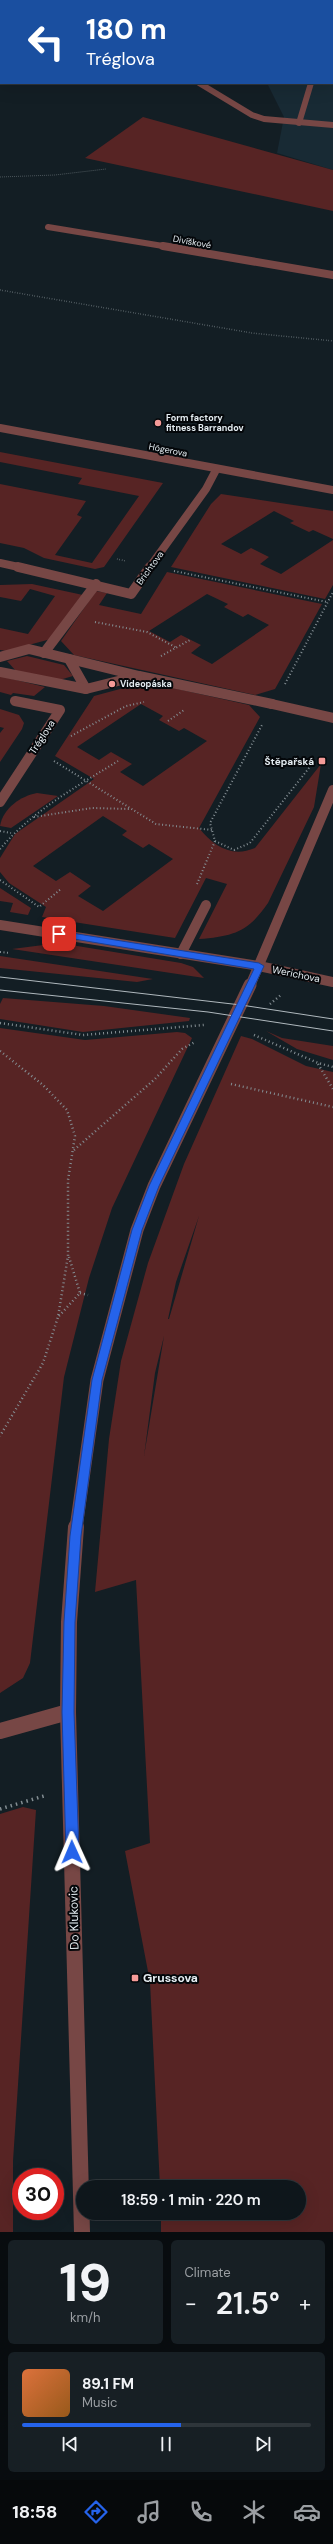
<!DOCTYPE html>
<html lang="en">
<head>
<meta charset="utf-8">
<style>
	:root { --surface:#0e161b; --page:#171f24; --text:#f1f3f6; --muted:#9b9fa3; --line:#2e353a; --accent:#2563eb }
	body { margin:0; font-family:"DM Sans",sans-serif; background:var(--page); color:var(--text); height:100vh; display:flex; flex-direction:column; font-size:15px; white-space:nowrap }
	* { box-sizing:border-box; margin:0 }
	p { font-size:13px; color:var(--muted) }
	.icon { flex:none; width:22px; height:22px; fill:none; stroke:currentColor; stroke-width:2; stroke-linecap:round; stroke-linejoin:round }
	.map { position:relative; height:2232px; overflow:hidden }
	.details { display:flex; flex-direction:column; gap:8px; padding:8px; background:#080c0f; flex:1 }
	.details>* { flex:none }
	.banner { position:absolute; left:0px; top:0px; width:333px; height:84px; box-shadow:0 4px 16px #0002,0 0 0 1px var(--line); background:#1a4fa0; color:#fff; overflow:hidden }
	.speed { position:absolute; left:12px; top:2168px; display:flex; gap:8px; font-size:20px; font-weight:700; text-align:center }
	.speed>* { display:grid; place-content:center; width:52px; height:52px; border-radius:50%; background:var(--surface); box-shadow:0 4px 16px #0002,0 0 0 1px var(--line); line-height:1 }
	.speed .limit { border:6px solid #d22; background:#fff; color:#111 }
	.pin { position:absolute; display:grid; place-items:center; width:34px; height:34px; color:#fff; margin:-17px; border-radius:8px; box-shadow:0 2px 6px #0006 }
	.me { position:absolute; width:44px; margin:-22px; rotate:359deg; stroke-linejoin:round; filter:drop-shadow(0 0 3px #0008) }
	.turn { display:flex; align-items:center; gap:14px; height:84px; padding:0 20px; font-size:18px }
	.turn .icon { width:52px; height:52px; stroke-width:2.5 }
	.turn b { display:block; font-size:28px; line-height:34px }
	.big { font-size:30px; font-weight:600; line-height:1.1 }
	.details .widget { flex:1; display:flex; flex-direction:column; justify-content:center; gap:6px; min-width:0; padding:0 14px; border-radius:6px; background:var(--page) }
	.details .dial { align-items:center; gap:0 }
	.dial b { font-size:52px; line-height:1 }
	.song { display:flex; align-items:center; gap:12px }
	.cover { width:48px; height:48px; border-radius:6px; background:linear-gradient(135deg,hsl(20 70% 55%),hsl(30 70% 35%)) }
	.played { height:4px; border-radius:2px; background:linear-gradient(90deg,var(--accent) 55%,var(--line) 55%) }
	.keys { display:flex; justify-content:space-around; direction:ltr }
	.heat { display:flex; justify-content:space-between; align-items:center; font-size:22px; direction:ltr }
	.details .tiles { flex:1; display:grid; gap:8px; grid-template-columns:1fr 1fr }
	.widget:last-child { grid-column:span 2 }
	.trip { position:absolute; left:76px; top:2180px; width:230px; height:40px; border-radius:20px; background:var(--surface); box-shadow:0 4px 16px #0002,0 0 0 1px var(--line); font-weight:600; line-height:40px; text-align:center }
	.tab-bar { display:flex; height:64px; justify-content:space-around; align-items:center; background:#06090b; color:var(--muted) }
	.tab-bar .icon { width:28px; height:28px }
	.tab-bar .active { color:var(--accent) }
	.tab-bar b { font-size:18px; color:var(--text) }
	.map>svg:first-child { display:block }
	.built { fill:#182a34 }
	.green { fill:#572424; fill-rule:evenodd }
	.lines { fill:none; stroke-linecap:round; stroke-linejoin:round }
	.path-far4 { stroke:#848e93; stroke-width:1; stroke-dasharray:0.5 1.5; stroke-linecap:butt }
	.path-far3 { stroke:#848e93; stroke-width:1.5; stroke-dasharray:0.5 2; stroke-linecap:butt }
	.path-far2 { stroke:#848e93; stroke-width:2; stroke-dasharray:1 2.5; stroke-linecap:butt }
	.path-far1 { stroke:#848e93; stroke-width:2.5; stroke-dasharray:1 3; stroke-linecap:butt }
	.path { stroke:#848e93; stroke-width:3.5; stroke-dasharray:1.5 4; stroke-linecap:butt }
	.minor-far4 { stroke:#774745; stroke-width:6 }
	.minor-far3 { stroke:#774745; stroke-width:8 }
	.minor-far2 { stroke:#774745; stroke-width:10 }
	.minor-far1 { stroke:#774745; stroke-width:13 }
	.minor { stroke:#774745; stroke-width:16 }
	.major { stroke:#d26f6d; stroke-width:6 }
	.tram { stroke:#b0b9be; stroke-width:1 }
	.minor-bridge { stroke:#774745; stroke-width:10 }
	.route { fill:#2563eb; stroke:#184099 }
	.poi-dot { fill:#f59b98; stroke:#04070a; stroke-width:1.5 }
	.labels { text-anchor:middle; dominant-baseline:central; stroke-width:4; stroke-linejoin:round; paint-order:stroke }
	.far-street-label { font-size:9px; fill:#e5edf2; stroke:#04070a }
	.far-poi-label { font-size:9px; font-weight:bold; fill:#e5edf2; stroke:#04070a; text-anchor:start }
	.street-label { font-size:10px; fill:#e5edf2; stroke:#04070a }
	.poi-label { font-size:10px; font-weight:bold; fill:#e5edf2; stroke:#04070a; text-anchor:end }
	.near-street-label { font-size:12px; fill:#e5edf2; stroke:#04070a }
	.near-poi-label { font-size:12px; font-weight:bold; fill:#e5edf2; stroke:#04070a; text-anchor:start }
</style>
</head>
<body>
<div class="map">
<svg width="333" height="2232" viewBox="0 0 333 2232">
	<rect width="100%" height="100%" fill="#131e24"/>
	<path class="built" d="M332 15H333V170L277 153 284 117 267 83H332Z"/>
	<g class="green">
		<path d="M143 117 333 170V211L85 158Z"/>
		<path d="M0 452 163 483 104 567 95 569 44 558 24 548 0 543V484L86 501 77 515 82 517 55 555 92 563 139 496 78 484 82 478 0 462Z"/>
		<path d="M221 494 333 511V539L313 530 309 532 290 523 294 521 274 511 221 544 241 554 251 548 269 557 260 564 281 574 333 540V585L325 599 171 567 211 504Z"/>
		<path d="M167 572 322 604 275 689 255 695 74 655 61 641 96 591 107 593 99 605 141 614ZM207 594 228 604 224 607 243 617 248 614 269 625 212 664 191 653 201 645 181 635 170 642 149 631Z"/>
		<path d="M32 584 83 595 51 639 6 651 0 650V628L28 634 55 596 30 589 21 601 0 597V585Z"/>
		<path d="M27 656 64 665 73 676 56 681 16 671 7 661Z"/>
		<path d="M0 676 45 687 34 696 13 693 11 695 0 692Z"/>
		<path d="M146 682 249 705 260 717 199 828C214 846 231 858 255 848L321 764 314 807 268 903C248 932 234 936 199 939L227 884 206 878 175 938 42 917 46 907 9 883 0 872V858L15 834 94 779 55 756 94 696ZM141 704 163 716 159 720 179 731 184 728 207 741 143 786 120 772 132 764 111 752 99 760 77 747ZM103 816 127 831 122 835 143 848 149 844 173 859 103 911 78 896 91 886 70 872 56 881 33 866Z"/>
		<path d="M0 709 19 715 24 723 22 729 0 762V733L4 728 0 727Z"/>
		<path d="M37 793 58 796 11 828 0 826C3 808 21 796 37 793Z"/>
		<path d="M0 888 31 908 28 915 10 912 13 903 0 901Z"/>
		<path d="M59 943 181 963 193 967 204 978 12 949Z"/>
		<path d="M0 956 153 979 137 982 0 968Z"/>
		<path d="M3 998 104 1006 190 1018 189 1021 83 1032 0 1019V1004Z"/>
		<path d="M0 1028 85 1040 177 1032 185 1033 192 1038 112 1208 89 1278 64 1377 30 1663 23 1678 0 1693Z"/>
		<path d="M266 1031 282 1038 333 1046V1060L297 1049Z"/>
		<path d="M241 1036 252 1039 306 1066 333 1072V2232H161V2213H299V2187H160L150 1982 125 1851 150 1843 136 1580 95 1592 109 1439 121 1361 148 1263 184 1164ZM199 1216 169 1319H168L176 1282ZM164 1336 144 1456 155 1373Z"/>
		<path d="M23 1807 36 1810 13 2161V2232H0V1814Z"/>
	</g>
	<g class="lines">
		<path class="path-far4" d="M0 177 55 175 106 169"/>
		<g class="path-far3">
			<path d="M0 290 252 333 333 341"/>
			<path d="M117 559 126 561"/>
		</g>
		<g class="path-far2">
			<path d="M174 571 327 602"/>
			<path d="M95 622 147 632 177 648"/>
			<path d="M161 656 190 640"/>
			<path d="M285 684 333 592"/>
			<path d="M168 721 184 710"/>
			<path d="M71 736 126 706 144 702"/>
			<path d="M54 761 156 824 212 830"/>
			<path d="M34 817 92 808 130 809"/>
			<path d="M0 831 11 833"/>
			<path d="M215 841 234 850 250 843 313 763"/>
			<path d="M0 849C32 811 76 787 118 761"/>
			<path d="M0 880 39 907 61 889"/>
			<path d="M197 884 215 841 210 823 262 725"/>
			<path d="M0 952 10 953"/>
		</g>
		<g class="path-far1">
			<path d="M270 1004 281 995"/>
			<path d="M0 1023 83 1035 204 1025"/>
			<path d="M254 1035 318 1063 333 1067"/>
			<path d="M0 1051 43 1085 67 1110 75 1136 68 1180V1256L58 1317 43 1363 0 1436"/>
			<path d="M318 1064 333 1089"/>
			<path d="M231 1084 333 1107"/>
			<path d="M74 1150 155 1079 182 1049 195 1042"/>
			<path d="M80 1293 88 1295"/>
			<path d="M59 1316 80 1293 69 1257"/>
		</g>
		<path class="path" d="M0 1809 44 1796"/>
		<g class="minor-far4">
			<path d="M1 0 7 1"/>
			<path d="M199 83 252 115 264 119 333 125"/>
			<path d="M299 123 311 83"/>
			<path d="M48 227 169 247"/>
		</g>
		<g class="minor-far3">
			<path d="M163 246 333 275"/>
			<path d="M0 428 333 490"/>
			<path d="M0 563 23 568"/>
			<path d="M149 568 206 489 216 470"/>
		</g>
		<g class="minor-far2">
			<path d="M18 567 131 594 150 567"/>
			<path d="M44 653 96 584"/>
			<path d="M0 657 29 649 139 676 272 704"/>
			<path d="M69 659 86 689"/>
			<path d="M0 672 86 689 138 676"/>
			<path d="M0 802 60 710 15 701"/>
			<path d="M0 925 259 966 333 982"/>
			<path d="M181 954 206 905"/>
			<path d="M250 986 333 790"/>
		</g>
		<path class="minor-far1" d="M76 1528 97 1380 137 1230 154 1186 250 985"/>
		<g class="minor">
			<path d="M76 1527 69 1622 68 1712 82 2232"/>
			<path d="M0 1731 68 1712"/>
		</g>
		<path class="major" d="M91 1 110 0"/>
		<g class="tram">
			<path d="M0 977 241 1005 333 1019"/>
			<path d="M0 990 208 1012 333 1031"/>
		</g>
		<path class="minor-bridge" d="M272 704 333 718"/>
	</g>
	<path class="route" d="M59 931 259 963 264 966 159 1186 142 1230 102 1380 81 1536 75 1622 74 1712 79 1852 77 1856 72 1858 68 1856 66 1852 62 1712 64 1622 70 1536 92 1380 132 1230 149 1186 254 969 56 936V932Z"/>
	<g class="poi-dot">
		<circle cx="158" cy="423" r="4"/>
		<circle cx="112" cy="684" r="4"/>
		<rect x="318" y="757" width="8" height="8" rx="2"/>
		<rect x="131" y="1974" width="8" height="8" rx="2"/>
	</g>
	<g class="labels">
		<g class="far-street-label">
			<text transform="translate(192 242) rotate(10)">Divíškové</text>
			<text transform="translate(168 450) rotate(11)">Högerova</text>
			<text transform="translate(150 568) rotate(-54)">Brichtova</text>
		</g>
		<g class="far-poi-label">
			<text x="166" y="418">Form factory<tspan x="166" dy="10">fitness Barrandov</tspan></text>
			<text x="120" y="684">Videopáska</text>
		</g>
		<g class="street-label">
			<text transform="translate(42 737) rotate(-57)">Tréglova</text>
			<text transform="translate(296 974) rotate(12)">Werichova</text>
		</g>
		<g class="poi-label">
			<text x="314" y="761">Štěpařská</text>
		</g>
		<g class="near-street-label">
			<text transform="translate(74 1918) rotate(-91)">Do Klukovic</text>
		</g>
		<g class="near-poi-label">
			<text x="143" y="1978">Grussova</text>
		</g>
	</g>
</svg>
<div class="speed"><div class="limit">30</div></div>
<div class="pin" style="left:59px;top:934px;background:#d93025"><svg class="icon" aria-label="arrive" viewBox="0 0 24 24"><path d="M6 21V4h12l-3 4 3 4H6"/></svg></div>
<svg class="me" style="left:72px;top:1852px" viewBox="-20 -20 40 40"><path d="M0-17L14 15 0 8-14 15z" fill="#2563eb" stroke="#fff" stroke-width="4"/></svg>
<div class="trip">18:59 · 1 min · 220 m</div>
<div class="banner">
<div class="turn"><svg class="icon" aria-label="left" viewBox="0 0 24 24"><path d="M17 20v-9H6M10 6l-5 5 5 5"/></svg><div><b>180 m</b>Tréglova</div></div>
</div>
</div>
<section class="details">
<div class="tiles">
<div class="widget dial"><b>19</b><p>km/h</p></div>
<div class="widget"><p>Climate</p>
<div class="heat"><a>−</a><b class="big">21.5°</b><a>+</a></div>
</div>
<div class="widget">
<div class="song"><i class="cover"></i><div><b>89.1 FM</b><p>Music</p></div></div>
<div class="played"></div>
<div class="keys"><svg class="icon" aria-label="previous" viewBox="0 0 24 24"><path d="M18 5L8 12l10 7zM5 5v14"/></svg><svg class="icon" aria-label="pause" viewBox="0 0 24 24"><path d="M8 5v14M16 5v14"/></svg><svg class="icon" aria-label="next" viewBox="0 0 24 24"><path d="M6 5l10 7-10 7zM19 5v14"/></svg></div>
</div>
</div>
</section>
<nav class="tab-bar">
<b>18:58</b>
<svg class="icon active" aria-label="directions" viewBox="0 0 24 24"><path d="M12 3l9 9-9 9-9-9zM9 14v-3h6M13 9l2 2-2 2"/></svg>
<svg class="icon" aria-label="music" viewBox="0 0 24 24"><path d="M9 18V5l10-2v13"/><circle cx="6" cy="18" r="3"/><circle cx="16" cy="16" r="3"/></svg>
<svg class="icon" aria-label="phone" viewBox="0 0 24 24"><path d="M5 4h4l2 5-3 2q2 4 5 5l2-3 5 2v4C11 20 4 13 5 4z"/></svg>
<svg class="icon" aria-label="climate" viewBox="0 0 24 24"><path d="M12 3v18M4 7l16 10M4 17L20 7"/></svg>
<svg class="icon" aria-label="car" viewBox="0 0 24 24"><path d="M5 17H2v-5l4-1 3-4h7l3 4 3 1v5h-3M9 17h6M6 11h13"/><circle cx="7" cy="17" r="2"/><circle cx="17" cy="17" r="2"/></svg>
</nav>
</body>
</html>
